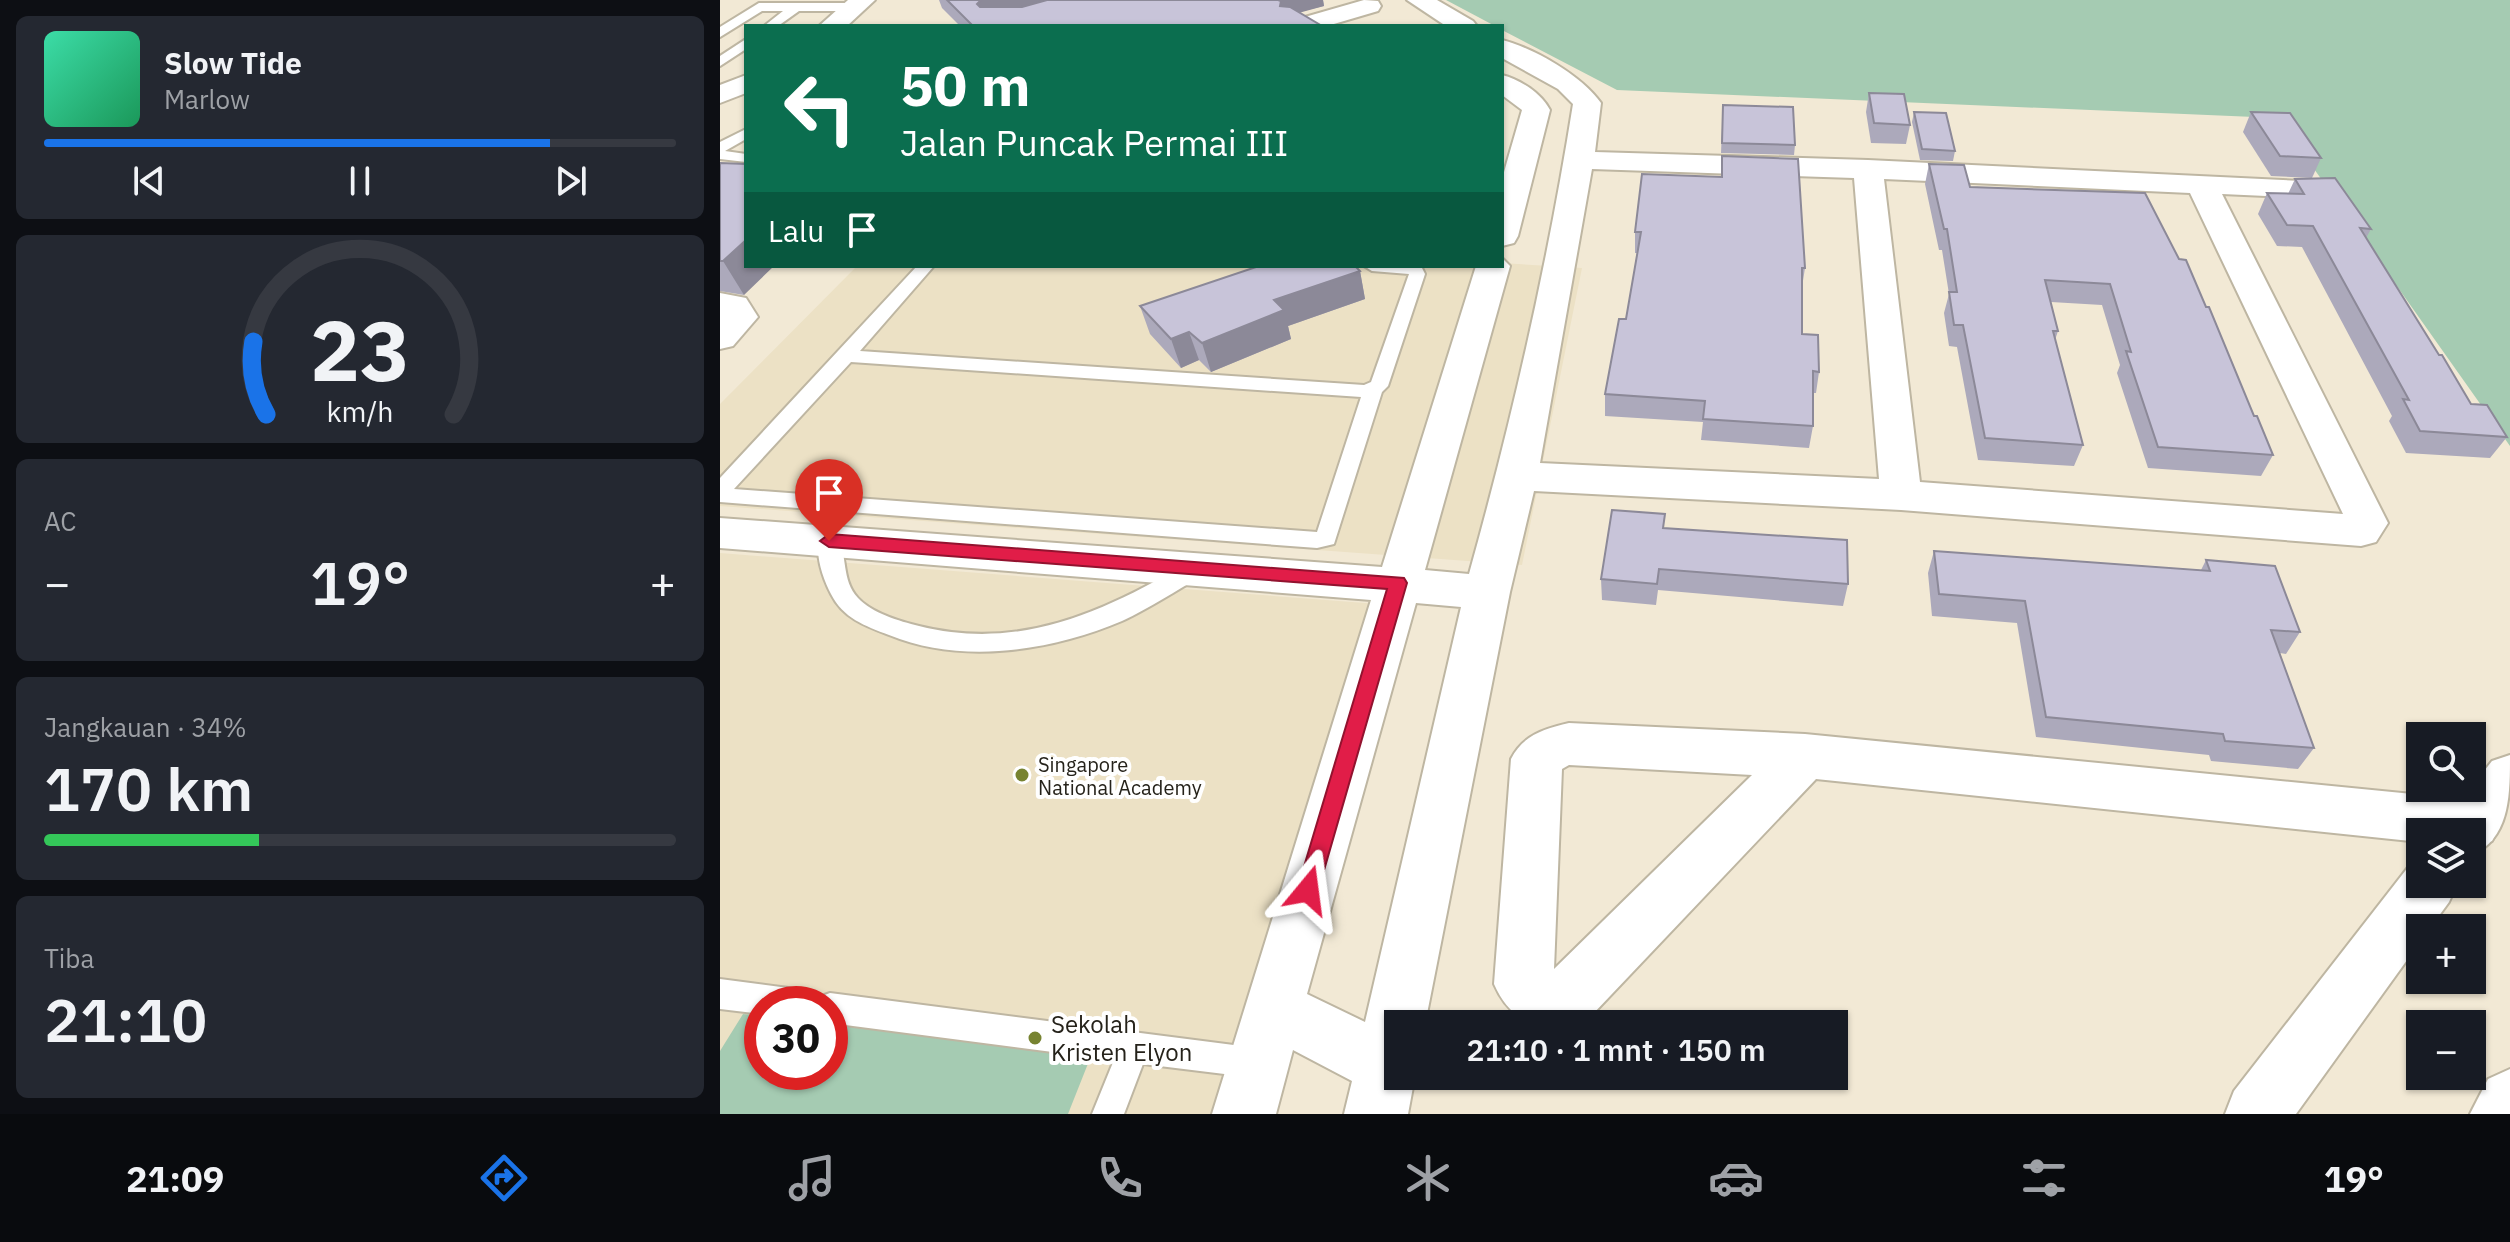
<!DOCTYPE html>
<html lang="id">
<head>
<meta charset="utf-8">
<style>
	:root { --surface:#171b24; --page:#242831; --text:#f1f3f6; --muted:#9ea1a6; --line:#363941; --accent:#1a73e8 }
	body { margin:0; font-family:"IBM Plex Sans",sans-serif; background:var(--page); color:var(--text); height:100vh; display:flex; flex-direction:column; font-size:30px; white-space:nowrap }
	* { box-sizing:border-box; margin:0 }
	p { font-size:26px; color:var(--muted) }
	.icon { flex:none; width:44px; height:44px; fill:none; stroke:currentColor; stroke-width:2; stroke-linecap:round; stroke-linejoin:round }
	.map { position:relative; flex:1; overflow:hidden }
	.drawer { display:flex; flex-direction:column; gap:16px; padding:16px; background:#0d0f14; width:720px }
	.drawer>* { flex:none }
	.guide { position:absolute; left:24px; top:24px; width:760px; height:244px; border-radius:0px; box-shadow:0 2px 6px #0004; background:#0b6e4f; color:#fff; overflow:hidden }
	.tools { position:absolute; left:1686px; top:722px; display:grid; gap:16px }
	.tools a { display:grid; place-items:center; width:80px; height:80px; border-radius:0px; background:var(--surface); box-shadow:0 2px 6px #0004; font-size:40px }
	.speed { position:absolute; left:24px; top:986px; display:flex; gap:16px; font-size:40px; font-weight:700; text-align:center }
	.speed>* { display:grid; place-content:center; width:104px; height:104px; border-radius:50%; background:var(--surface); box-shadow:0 2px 6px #0004; line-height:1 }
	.speed .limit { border:12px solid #d22; background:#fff; color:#111 }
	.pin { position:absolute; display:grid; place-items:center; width:68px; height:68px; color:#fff; margin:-82px -34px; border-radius:50% 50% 50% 0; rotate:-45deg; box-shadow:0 0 8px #0007 }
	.pin .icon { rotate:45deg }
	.me { position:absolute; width:88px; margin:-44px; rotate:16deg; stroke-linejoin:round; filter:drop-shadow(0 0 6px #0008) }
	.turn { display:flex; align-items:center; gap:28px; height:168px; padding:0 24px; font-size:36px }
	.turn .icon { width:104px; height:104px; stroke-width:2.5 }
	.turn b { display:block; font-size:56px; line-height:68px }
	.then { display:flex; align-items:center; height:76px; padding:0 24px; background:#0003; gap:16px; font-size:30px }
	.big { font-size:60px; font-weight:600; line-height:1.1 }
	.drawer .tile { flex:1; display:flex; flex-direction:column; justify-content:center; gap:12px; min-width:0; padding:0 28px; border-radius:12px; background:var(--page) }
	.drawer .dial { align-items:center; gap:0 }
	.dial svg { height:208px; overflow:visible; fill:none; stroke:var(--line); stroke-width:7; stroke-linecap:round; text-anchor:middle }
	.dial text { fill:var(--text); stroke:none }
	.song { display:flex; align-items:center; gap:24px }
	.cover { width:96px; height:96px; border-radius:12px; background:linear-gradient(135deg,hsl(160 70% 55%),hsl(150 70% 35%)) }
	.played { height:8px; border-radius:4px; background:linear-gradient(90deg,var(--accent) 80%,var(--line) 80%) }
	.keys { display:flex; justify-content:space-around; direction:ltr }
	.heat { display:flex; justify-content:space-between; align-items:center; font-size:44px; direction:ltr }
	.charge { height:12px; border-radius:6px; background:linear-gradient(90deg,#34c759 34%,var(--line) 0) }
	.trip { position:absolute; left:664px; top:1010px; width:464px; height:80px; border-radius:0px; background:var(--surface); box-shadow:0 2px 6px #0004; font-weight:600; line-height:80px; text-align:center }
	.tabs { display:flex; height:128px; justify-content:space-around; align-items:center; background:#090b0e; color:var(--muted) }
	.tabs .icon { width:56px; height:56px }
	.tabs .active { color:var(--accent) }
	.tabs b { font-size:36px; color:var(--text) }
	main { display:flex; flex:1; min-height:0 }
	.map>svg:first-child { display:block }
	.built { fill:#ece1c5; fill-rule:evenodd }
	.green { fill:#a5cbb2 }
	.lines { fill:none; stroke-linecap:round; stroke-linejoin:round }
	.service-casing { stroke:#beb6a2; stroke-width:4 }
	.minor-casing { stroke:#beb6a2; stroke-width:4 }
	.tertiary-casing { stroke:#beb6a2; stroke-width:4 }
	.service { fill:#fff; fill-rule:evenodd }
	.minor { fill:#fff; fill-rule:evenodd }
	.tertiary { fill:#fff; fill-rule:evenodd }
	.wall { fill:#aca9bb }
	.shaded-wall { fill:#8c8998 }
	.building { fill:#c8c4d9; stroke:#8c8998; stroke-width:2 }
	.route { fill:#e11d48; stroke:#92132f; stroke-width:2 }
	.poi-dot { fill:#778331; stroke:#fff; stroke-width:3 }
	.labels { text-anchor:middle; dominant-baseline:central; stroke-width:8; stroke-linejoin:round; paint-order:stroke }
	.poi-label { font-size:20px; fill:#25221a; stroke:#fff; text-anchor:start }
	.near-poi-label { font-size:24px; fill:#25221a; stroke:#fff; text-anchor:start }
</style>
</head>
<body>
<main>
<section class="drawer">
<div class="tile">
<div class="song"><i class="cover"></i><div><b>Slow Tide</b><p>Marlow</p></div></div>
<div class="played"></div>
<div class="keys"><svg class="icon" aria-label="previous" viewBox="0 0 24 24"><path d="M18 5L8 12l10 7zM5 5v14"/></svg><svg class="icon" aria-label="pause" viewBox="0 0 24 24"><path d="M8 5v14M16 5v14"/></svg><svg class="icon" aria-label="next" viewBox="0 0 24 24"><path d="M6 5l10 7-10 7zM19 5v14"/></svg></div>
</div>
<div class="tile dial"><svg viewBox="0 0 100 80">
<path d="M14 69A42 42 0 1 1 86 69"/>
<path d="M14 69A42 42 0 0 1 9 41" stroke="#1a73e8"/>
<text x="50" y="56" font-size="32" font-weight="700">23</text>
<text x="50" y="72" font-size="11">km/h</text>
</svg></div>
<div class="tile"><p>AC</p>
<div class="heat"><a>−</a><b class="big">19°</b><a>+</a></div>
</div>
<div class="tile"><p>Jangkauan · 34%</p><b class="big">170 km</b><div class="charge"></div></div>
<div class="tile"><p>Tiba</p><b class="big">21:10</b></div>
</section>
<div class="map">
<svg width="1790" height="1114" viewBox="0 0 1790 1114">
	<rect width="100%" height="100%" fill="#f2e9d5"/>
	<g class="built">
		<path d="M782 263 862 268 802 565 0 506V404L137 266H782Z"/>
		<path d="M0 553 658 604 495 1114H0ZM42 1004H110V1072H42Z"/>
	</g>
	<g class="green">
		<path d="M726 0H1790V446L1558 118 897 90 782 30V26H775Z"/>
		<path d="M23 1014 42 1016V1072H110V1023L373 1051 348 1114H0V1051Z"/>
	</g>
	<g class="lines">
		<g class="service-casing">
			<g id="service">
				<path d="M39 3H134L140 7 134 11H79L58 26H44L63 11H42L0 37V27Z"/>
				<path d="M26 39V49L0 66V56Z"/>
				<path d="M26 129V139L5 151 26 154V162L0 159V142Z"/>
				<path d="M197 266H214L140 351 644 385 651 382 689 274 652 271 644 266H701L705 274 668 386 662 392 614 544 597 548 0 502V478ZM131 362 641 397 597 532 14 489Z"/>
				<path d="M109 533 117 535C128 555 121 580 138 598 152 613 179 621 199 626 299 651 381 613 466 564L474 562 482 564 485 570 482 576C455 591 430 608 402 621 331 651 242 665 169 635 145 626 123 618 111 594 103 579 93 551 101 535Z"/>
				<path d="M0 979 76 989 87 993 91 1004H42V1014L0 1009Z"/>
				<path d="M110 993 537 1048 548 1052 552 1063 548 1074 537 1078 423 1064 404 1114H372L394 1060 110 1023V1004H97L99 997Z"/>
			</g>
		</g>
		<g class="minor-casing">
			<g id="minor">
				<path d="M128 0H155L127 26H99Z"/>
				<path d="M644 0 658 1 661 6 658 11 607 26H567L571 21Z"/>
				<path d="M687 0H717L753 21 757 26H726Z"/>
				<path d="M782 40C814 48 862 76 881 103L875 152 1148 160 1603 182 1607 189 1603 196 1592 198 1502 194 1668 523 1656 542 1641 546 1181 510 814 491 790 592 705 1024H678V1076H695L688 1114H624L632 1081 573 1050 556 1114H492L651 600 0 548V518L662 567 756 266H782V258L790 266 705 570 749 574C792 420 828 262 853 104L838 89 782 58ZM872 169 1134 178 1159 479 820 463ZM1164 179 1470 193 1623 514 1200 482ZM696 603 741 607 645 1022 587 994Z"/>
				<path d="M26 75V93L0 103V85Z"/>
				<path d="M782 75C801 80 821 93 830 110L798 236 794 243 782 246V179L802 110 782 95Z"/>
				<path d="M0 293 26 298 38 317 13 346 0 349Z"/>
				<path d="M849 723 1085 734 1753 800 1772 807 1780 824 1772 841 1753 848 1752 832H1700V842L1096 779 872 1015C830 1032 794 1030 774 984L791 759C803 735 824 729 849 723ZM849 765 1032 775 834 969 842 769Z"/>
			</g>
		</g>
		<g class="tertiary-casing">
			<g id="tertiary">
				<path d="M1790 755C1790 795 1790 838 1752 855V832H1721L1729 815 1772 761Z"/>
				<path d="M1700 862V884H1737L1729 902 1710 928H1700V942L1576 1114H1505L1514 1091 1689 866Z"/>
				<path d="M1790 1069V1114H1750L1768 1079Z"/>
			</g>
		</g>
		<use href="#service" class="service"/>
		<use href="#minor" class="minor"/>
		<use href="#tertiary" class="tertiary"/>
	</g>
	<g class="wall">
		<path d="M219 0H603L604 6 579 12 602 26H240L222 8Z"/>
		<path d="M1149 93 1190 125 1186 144 1151 143 1146 112Z"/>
		<path d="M1003 105 1075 145 1074 155 1001 153Z"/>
		<path d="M1194 112 1235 151 1233 161 1200 160 1192 122Z"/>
		<path d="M1531 112 1601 158 1592 178 1551 176 1523 132Z"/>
		<path d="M1002 156 1085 268 1082 287V334L1099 372 1096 393H1093V426L1089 448 981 440 983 422 885 416V394L906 319 917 253H915V232L1001 177Z"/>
		<path d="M0 163 24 295 0 291Z"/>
		<path d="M1209 164 1250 187 1425 193 1553 455 1541 476 1428 468 1397 373 1400 365 1382 305 1331 302 1338 331 1335 340 1363 445 1354 466 1258 460 1237 347 1229 346 1224 313 1229 294 1222 250H1219L1205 184Z"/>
		<path d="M1575 179 1651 229 1646 238 1719 355 1751 404 1787 437 1770 458 1686 453 1669 421 1672 416 1582 247 1557 246 1538 214 1547 193 1568 194Z"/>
		<path d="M640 271 645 299 568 326 571 339 491 372 479 360 461 368 430 334 420 306Z"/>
		<path d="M944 528 1128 584 1123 606 938 590 936 605 882 600 881 579Z"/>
		<path d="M1214 551 1481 570 1486 560 1580 632 1566 654 1560 653 1594 748 1578 769 1491 761 1489 755 1316 737 1297 623 1212 616 1208 573Z"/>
	</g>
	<g class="shaded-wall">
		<path d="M261 0H335L272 18 257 4Z"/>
		<path d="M554 0H603L604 6 564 17Z"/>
		<path d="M26 240V266H54L24 295 3 261Z"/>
		<path d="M640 271 645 299 568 326 571 339 491 372 482 343 554 300Z"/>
		<path d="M469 332 479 360 461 368 451 339Z"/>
	</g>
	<g class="building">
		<path d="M227 0H261L257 4 260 7H302L327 0H558L561 1 560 6 570 7 602 26H253Z"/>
		<path d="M1149 93 1184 94 1190 125 1154 123Z"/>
		<path d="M1003 105 1073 107 1075 145 1002 143Z"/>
		<path d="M1194 112 1226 113 1235 151 1202 149Z"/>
		<path d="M1531 112 1570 113 1601 158 1560 156Z"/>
		<path d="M1002 156 1078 159 1085 268H1082V334L1098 335 1099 372 1093 371V426L983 419 985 401 885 394 899 319H906L921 232H915L922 174 1002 177Z"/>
		<path d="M0 163 26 164V240L3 261H0Z"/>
		<path d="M1209 164 1244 165 1250 187 1425 193 1459 259 1466 260 1486 307H1489L1534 416H1537L1553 455 1438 447 1406 351 1411 352 1390 284 1325 280 1338 331H1333L1363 445 1265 438 1243 325H1234L1229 292H1237L1227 229H1224Z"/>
		<path d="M1615 178 1651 229 1640 228 1719 355H1722L1751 404 1767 405 1787 437 1700 431 1683 399 1689 400 1593 226 1567 225 1547 193 1584 194 1575 179Z"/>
		<path d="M539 266H635L640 271 554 300 564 310 482 343 469 332 451 339 420 306Z"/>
		<path d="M892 510 945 514 943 528 1127 540 1128 584 939 569 937 584 881 579Z"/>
		<path d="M1214 551 1490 571 1486 560 1555 566 1580 632 1551 630 1594 748 1505 741 1503 734 1326 717 1305 601 1219 594Z"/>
	</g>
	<path class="route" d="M109 534 684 578 687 583 596 898 588 901 580 898 577 890 667 589 109 547 100 541Z"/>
	<g class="poi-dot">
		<circle cx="302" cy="775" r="8"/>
		<circle cx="315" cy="1038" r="8"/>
	</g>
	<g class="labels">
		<g class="poi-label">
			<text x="318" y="764">Singapore<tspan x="318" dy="23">National Academy</tspan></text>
		</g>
		<g class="near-poi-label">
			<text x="331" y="1024">Sekolah<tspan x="331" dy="28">Kristen Elyon</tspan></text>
		</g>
	</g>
</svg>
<div class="tools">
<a><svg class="icon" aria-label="search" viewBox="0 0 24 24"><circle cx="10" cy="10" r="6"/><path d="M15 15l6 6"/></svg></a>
<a><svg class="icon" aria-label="layers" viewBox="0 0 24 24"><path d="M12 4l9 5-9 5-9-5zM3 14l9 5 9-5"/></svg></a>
<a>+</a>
<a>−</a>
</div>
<div class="speed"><div class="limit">30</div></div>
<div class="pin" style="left:109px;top:541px;background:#d93025"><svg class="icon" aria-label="arrive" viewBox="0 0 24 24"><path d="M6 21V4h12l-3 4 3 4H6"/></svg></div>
<svg class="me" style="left:588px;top:890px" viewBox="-20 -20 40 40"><path d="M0-17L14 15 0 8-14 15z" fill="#e11d48" stroke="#fff" stroke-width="4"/></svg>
<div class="trip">21:10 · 1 mnt · 150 m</div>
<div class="guide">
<div class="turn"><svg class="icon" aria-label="left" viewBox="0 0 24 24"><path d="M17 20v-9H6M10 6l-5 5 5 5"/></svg><div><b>50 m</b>Jalan Puncak Permai III</div></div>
<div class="then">Lalu<svg class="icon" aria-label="arrive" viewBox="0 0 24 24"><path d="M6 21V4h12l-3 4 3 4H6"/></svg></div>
</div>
</div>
</main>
<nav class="tabs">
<b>21:09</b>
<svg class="icon active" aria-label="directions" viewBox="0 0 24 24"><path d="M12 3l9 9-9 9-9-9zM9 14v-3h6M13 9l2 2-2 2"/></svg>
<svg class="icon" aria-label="music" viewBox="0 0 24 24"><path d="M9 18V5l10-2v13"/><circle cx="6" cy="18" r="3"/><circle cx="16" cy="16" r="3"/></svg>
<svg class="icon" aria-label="phone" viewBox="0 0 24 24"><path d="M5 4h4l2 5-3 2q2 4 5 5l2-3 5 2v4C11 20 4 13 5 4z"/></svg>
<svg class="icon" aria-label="climate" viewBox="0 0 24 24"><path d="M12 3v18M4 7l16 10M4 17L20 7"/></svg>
<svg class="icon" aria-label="car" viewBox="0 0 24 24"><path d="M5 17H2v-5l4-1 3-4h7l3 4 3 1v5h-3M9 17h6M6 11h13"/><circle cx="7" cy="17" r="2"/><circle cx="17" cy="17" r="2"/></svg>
<svg class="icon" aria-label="filters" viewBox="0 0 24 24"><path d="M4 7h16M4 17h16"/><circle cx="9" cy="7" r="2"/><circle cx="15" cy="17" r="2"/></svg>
<b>19°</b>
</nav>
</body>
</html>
